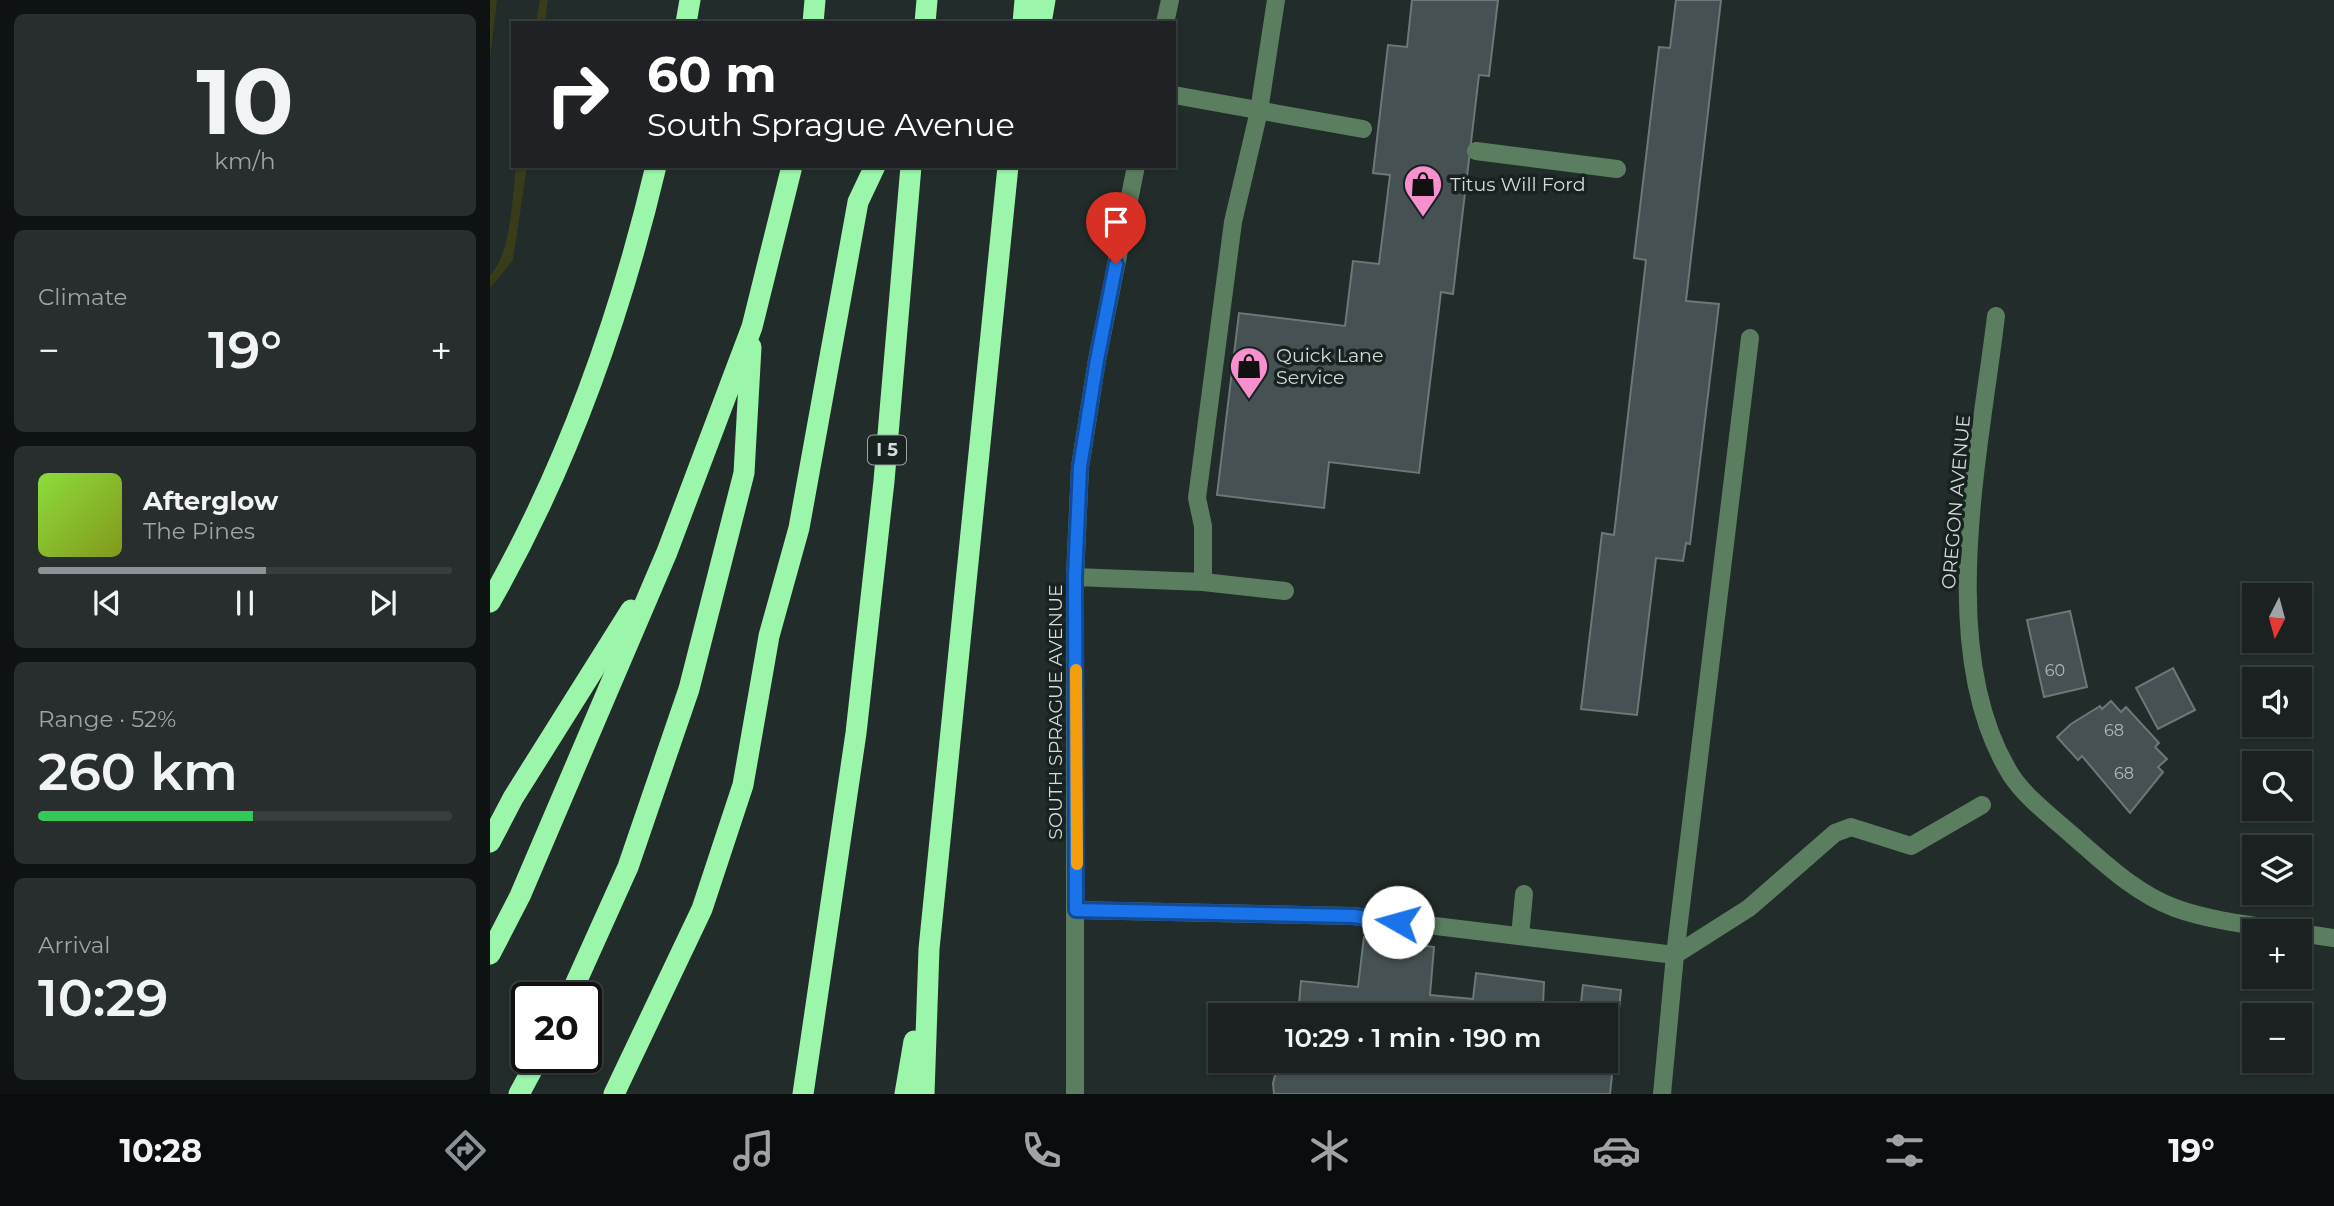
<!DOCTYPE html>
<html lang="en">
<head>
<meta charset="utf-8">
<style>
	:root { --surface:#1a2120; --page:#272e2d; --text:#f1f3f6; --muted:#9fa3a5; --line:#383e3e; --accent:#8c9099 }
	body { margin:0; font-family:Montserrat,sans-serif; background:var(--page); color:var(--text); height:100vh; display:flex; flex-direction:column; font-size:26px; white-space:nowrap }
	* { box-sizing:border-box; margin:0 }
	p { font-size:23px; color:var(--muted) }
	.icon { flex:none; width:38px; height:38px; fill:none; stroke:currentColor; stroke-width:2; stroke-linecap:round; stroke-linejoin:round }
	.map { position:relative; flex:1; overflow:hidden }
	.details { display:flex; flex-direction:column; gap:14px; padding:14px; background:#0e1212; width:490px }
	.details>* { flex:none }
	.top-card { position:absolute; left:21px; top:21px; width:665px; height:147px; border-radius:0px; box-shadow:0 2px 5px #0004,0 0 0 2px var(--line); background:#202124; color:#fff; overflow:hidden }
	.needle { width:46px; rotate:186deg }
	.fabs { position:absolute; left:1752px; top:583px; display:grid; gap:14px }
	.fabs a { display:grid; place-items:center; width:70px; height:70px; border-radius:0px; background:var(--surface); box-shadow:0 2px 5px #0004,0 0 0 2px var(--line); font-size:35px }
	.speed { position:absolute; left:21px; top:982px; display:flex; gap:14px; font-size:35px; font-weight:700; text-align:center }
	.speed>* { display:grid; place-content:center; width:91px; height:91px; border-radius:50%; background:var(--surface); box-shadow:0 2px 5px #0004,0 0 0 2px var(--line); line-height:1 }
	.speed .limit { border:4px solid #111; border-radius:10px; background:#fff; color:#111 }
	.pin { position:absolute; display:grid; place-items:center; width:60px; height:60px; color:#fff; margin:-72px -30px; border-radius:50% 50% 50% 0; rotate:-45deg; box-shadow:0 0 7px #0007 }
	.pin .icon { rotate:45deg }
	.me { position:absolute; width:77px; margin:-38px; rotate:277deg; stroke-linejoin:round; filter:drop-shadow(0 0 5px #0008) }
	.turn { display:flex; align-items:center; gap:24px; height:147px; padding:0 21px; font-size:32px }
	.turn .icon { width:91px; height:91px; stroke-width:2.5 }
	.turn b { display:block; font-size:49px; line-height:60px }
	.big { font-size:52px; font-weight:600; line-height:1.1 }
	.details .tile { flex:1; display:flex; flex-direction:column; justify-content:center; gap:10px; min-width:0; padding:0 24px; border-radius:10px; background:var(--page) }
	.details .dial { align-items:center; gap:0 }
	.dial b { font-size:91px; line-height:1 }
	.song { display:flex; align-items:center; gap:21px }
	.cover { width:84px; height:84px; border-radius:10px; background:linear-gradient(135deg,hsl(90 70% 55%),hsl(70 70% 35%)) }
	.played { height:7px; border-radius:4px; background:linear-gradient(90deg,var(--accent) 55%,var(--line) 55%) }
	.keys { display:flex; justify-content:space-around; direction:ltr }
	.heat { display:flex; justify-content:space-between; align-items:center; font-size:38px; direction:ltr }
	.charge { height:10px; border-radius:5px; background:linear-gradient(90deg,#34c759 52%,var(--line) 0) }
	.trip { position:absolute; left:718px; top:1003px; width:410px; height:70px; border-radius:0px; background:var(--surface); box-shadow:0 2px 5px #0004,0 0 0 2px var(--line); font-weight:600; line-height:70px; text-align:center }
	.tabs { display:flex; height:112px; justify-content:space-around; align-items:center; background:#0a0d0d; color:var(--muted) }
	.tabs .icon { width:49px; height:49px }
	.tabs .selected { color:var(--accent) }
	.tabs b { font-size:32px; color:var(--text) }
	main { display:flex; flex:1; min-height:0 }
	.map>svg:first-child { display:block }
	.green { fill:#383c1b }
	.building { fill:#465153; stroke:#6c7779; stroke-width:2 }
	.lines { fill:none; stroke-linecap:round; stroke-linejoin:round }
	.minor { stroke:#5b7e60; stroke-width:18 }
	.highway { stroke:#9bf5aa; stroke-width:21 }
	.route-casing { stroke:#114b97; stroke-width:18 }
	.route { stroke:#1a73e8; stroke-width:12 }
	.slow { stroke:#f59e0b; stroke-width:12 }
	.labels { text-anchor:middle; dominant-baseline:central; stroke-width:7; stroke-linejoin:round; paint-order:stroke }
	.number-label { font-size:16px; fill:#b0b8b8 }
	.shield { fill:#182220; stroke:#9ca3a2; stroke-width:2 }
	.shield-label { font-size:18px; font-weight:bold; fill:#d4dad9 }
	.poi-label { font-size:19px; fill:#d4dad9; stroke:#182220; text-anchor:start }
	.street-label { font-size:19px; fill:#d4dad9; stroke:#182220 }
</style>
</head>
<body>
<main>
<section class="details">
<div class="tile dial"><b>10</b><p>km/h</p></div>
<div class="tile"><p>Climate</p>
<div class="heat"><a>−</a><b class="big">19°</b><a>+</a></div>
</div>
<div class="tile">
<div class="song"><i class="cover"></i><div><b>Afterglow</b><p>The Pines</p></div></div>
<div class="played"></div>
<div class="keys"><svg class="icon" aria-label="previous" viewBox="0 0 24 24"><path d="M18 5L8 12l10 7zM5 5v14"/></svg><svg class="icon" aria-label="pause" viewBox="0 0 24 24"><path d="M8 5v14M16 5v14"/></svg><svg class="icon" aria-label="next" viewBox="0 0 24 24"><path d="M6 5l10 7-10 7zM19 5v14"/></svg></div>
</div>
<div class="tile"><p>Range · 52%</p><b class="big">260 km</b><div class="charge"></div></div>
<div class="tile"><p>Arrival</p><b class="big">10:29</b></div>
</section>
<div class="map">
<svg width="1844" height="1094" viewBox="0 0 1844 1094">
	<rect width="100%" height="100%" fill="#222c2a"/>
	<g class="green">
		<path d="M0 0H7L0 58Z"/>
		<path d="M50 0H58L55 23H46Z"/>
		<path d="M26 166H37L23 260 0 288V275C22 252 22 197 26 166Z"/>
	</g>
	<g class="building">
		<path d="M922 0H1008L999 76 989 75 963 294 951 292 929 473 839 462 834 508 727 495 749 313 855 326 863 261 889 264 900 175 883 173 898 45 917 47Z"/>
		<path d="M1186 0H1231L1196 301 1229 304 1200 544 1196 543 1193 561 1166 558 1147 715 1091 709 1112 533 1124 535 1156 260 1144 258 1169 47 1180 48Z"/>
		<path d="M1580 611 1597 687 1554 697 1537 620Z"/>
		<path d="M1683 668 1705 710 1668 729 1646 688Z"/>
		<path d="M1621 701 1631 712 1636 707 1669 743 1665 747 1677 759 1668 767 1673 772 1640 813 1592 756 1588 760 1567 737 1581 724 1610 706 1612 709Z"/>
		<path d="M874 937 944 947 940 995 983 999 986 973 1054 982 1053 1005 1090 1011 1093 985 1131 990 1120 1094H784L783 1083 789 1060H1115V1015H808L811 981 868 987Z"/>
	</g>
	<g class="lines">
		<g class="minor">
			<path d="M675 23 680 0"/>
			<path d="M684 95 873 129"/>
			<path d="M986 151 1127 169"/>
			<path d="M1506 316C1490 452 1444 652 1521 775 1536 798 1562 817 1582 835 1613 862 1646 894 1685 908 1721 921 1762 925 1800 931"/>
			<path d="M585 577 713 582 795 591"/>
			<path d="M713 582V526L707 498 743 222 769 111 786 0"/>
			<path d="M586 910 863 916 1185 955 1172 1094"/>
			<path d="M1810 933 1844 938"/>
			<path d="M1030 936 1034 894"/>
			<path d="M1185 955 1260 338"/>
			<path d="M1185 955 1259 908 1345 833 1361 827 1421 846 1492 805"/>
			<path d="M585 1094V577L590 467 607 360 646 166"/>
		</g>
		<g class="highway">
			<path d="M196 23 200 0"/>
			<path d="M323 23 325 0"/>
			<path d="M435 23 437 0"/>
			<path d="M533 23 535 0"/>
			<path d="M551 23 555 0"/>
			<path d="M0 602C77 467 130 318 166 166"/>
			<path d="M0 842 23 798 141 610"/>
			<path d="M0 954 30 896 177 552 262 327 302 166"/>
			<path d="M79 998 138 867 199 689 254 473 261 347"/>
			<path d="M29 1094 49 1057"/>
			<path d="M124 1094 212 909 253 785 279 636 309 528 368 202 385 166"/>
			<path d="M313 1094 366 733 394 481 421 166"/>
			<path d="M415 1094 424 1041"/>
			<path d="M434 1094 439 949 518 166"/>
		</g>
	</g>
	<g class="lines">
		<g class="route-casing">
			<path id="route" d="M626 264 607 360 590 467 585 577 586 910 863 916 908 922"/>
		</g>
		<use href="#route" class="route"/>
		<path class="slow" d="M586 670 587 864"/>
	</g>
	<defs>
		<g id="shop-pin" transform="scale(2.0125)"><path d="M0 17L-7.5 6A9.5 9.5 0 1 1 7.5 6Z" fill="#f790cd" stroke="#182220"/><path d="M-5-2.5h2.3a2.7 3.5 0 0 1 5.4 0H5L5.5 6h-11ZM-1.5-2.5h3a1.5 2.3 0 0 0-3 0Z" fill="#111"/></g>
	</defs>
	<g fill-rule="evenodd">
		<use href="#shop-pin" x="933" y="184"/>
		<use href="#shop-pin" x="759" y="366"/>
	</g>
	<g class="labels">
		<g class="number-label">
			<text x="1565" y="670">60</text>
			<text x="1624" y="730">68</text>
			<text x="1634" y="773">68</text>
		</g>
		<rect class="shield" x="378" y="435.5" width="38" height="29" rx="5"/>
		<g class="shield-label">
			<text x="397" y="450">I 5</text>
		</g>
		<g class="poi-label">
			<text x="960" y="184">Titus Will Ford</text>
			<text x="786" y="355">Quick Lane<tspan x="786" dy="22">Service</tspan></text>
		</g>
		<g class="street-label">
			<text transform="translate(1466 502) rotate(-85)">OREGON AVENUE</text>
			<text transform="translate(565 712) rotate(-90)">SOUTH SPRAGUE AVENUE</text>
		</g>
	</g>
</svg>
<div class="fabs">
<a><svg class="needle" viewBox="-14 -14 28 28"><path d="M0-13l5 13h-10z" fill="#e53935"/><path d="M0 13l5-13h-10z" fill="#9fa3a5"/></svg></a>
<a><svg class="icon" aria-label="sound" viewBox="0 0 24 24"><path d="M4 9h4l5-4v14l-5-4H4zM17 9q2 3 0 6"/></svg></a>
<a><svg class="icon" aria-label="search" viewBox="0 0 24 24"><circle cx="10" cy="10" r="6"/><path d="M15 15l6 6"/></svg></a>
<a><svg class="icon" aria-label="layers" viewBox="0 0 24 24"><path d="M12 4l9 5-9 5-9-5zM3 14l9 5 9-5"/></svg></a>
<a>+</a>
<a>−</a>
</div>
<div class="speed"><div class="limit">20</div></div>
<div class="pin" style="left:626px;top:264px;background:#d93025"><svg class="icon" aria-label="arrive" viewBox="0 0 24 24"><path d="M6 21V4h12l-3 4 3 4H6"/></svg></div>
<svg class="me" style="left:908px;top:922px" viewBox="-20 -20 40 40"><circle r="19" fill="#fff"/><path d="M0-13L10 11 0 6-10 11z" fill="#1a73e8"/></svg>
<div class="trip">10:29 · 1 min · 190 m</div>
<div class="top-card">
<div class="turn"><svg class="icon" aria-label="right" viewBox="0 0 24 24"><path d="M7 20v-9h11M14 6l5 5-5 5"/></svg><div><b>60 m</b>South Sprague Avenue</div></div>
</div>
</div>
</main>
<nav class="tabs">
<b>10:28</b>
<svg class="icon selected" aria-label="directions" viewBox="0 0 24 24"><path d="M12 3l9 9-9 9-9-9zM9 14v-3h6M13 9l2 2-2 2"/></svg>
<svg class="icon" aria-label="music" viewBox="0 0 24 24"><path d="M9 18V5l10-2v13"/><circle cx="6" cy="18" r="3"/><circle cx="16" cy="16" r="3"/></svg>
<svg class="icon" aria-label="phone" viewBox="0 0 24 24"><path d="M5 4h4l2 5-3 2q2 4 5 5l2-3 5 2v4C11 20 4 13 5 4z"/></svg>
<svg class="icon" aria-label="climate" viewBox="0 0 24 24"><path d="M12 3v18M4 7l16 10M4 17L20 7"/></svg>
<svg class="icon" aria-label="car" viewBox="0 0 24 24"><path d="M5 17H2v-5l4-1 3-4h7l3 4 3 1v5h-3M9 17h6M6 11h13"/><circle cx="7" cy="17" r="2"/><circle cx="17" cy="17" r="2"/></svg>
<svg class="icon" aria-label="filters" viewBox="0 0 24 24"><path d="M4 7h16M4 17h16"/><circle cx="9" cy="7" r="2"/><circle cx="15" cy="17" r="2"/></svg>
<b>19°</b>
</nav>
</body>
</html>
